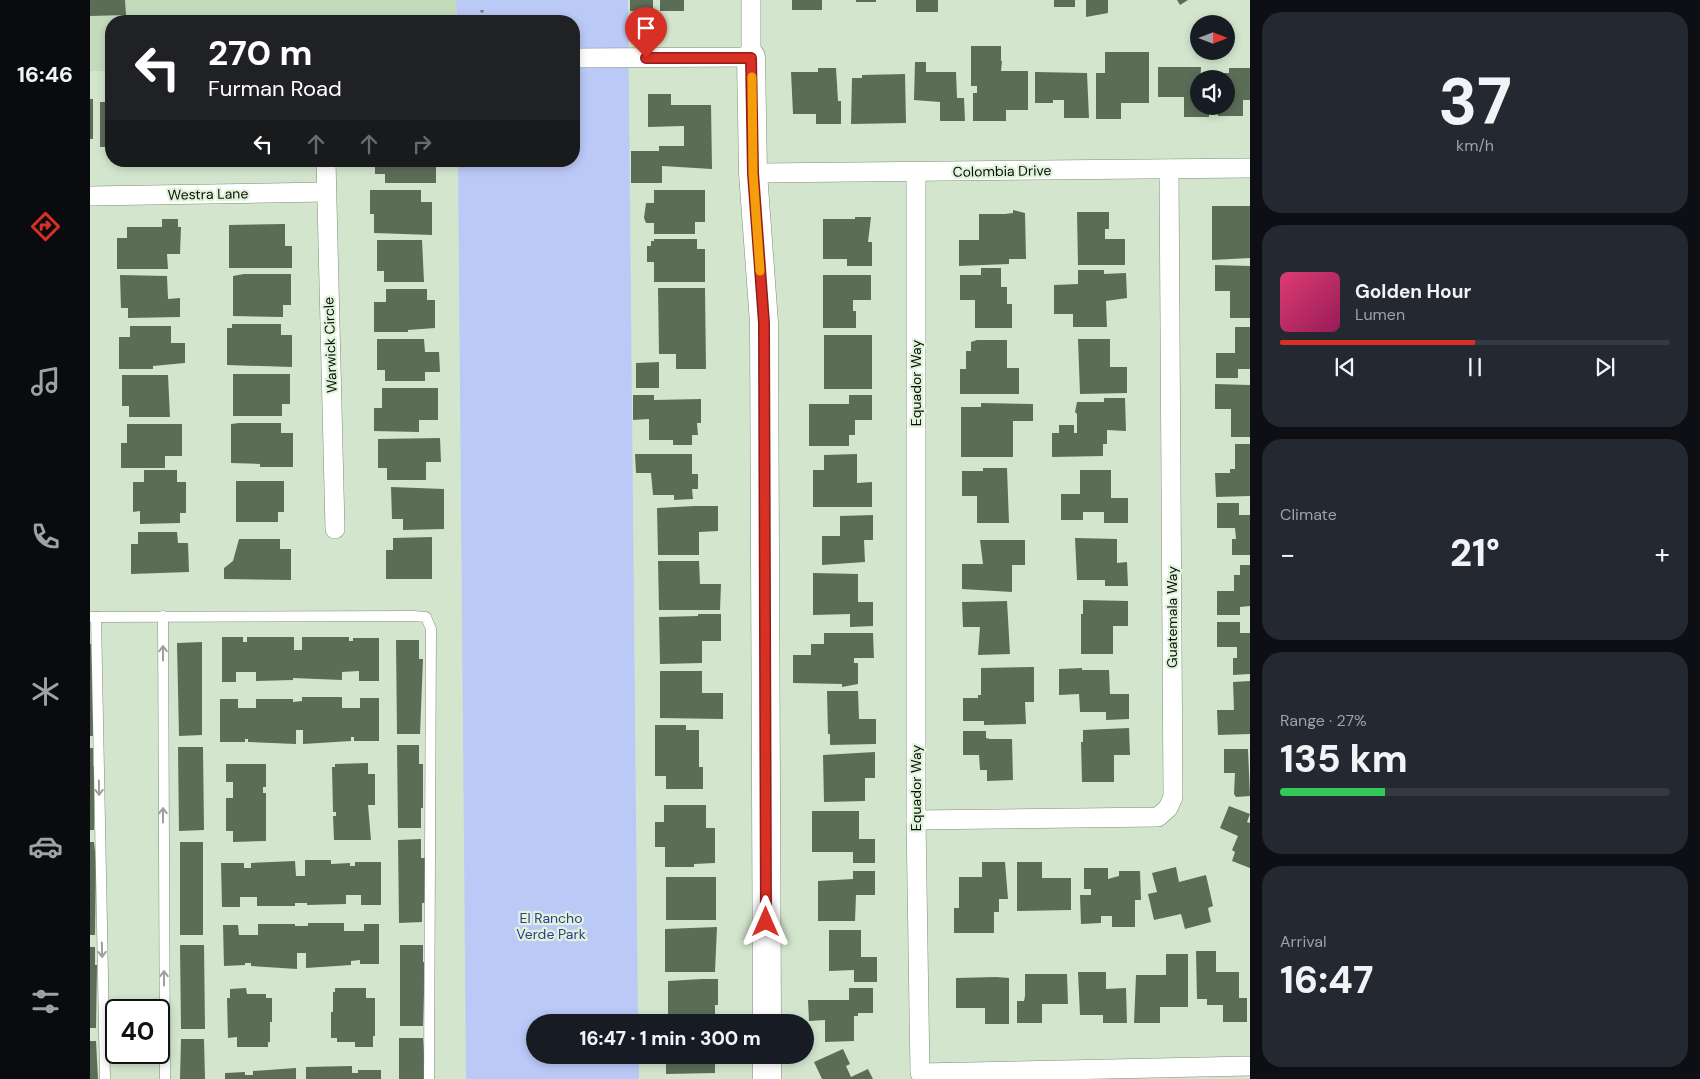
<!DOCTYPE html>
<html lang="en">
<head>
<meta charset="utf-8">
<style>
	:root { --surface:#171b24; --page:#242831; --text:#f1f3f6; --muted:#9ea1a6; --line:#363941; --accent:#d93025 }
	body { margin:0; font-family:"DM Sans",sans-serif; background:var(--page); color:var(--text); height:100vh; display:flex; flex-direction:column; font-size:19px; white-space:nowrap }
	* { box-sizing:border-box; margin:0 }
	p { font-size:16px; color:var(--muted) }
	.icon { flex:none; width:28px; height:28px; fill:none; stroke:currentColor; stroke-width:2; stroke-linecap:round; stroke-linejoin:round }
	.map { position:relative; flex:1; overflow:hidden }
	.sheet { display:flex; flex-direction:column; gap:12px; padding:12px; background:#0d0f14; width:450px }
	.sheet>* { flex:none }
	.guide { position:absolute; left:15px; top:15px; width:475px; height:152px; border-radius:20px; box-shadow:0 2px 8px #0003; background:#202124; color:#fff; overflow:hidden }
	.needle { width:32px; rotate:90deg }
	.controls { position:absolute; left:1100px; top:15px; display:grid; gap:10px }
	.controls a { display:grid; place-items:center; width:45px; height:45px; border-radius:50%; background:var(--surface); box-shadow:0 2px 8px #0003; font-size:25px }
	.speed { position:absolute; left:15px; top:999px; display:flex; gap:10px; font-size:25px; font-weight:700; text-align:center }
	.speed>* { display:grid; place-content:center; width:65px; height:65px; border-radius:50%; background:var(--surface); box-shadow:0 2px 8px #0003; line-height:1 }
	.speed .limit { border:2px solid #111; border-radius:8px; background:#fff; color:#111 }
	.pin { position:absolute; display:grid; place-items:center; width:42px; height:42px; color:#fff; margin:-51px -21px; border-radius:50% 50% 50% 0; rotate:-45deg; box-shadow:0 0 5px #0007 }
	.pin .icon { rotate:45deg }
	.me { position:absolute; width:55px; margin:-28px; rotate:0deg; stroke-linejoin:round; filter:drop-shadow(0 0 4px #0008) }
	.turn { display:flex; align-items:center; gap:18px; height:105px; padding:0 20px; font-size:22px }
	.turn .icon { width:65px; height:65px; stroke-width:2.5 }
	.turn b { display:block; font-size:35px; line-height:42px }
	.lanes { display:flex; align-items:center; height:48px; padding:0 20px; background:#0003; justify-content:center; gap:25px; direction:ltr }
	.lanes .off { opacity:.35 }
	.big { font-size:38px; font-weight:800; line-height:1.1 }
	.sheet .widget { flex:1; display:flex; flex-direction:column; justify-content:center; gap:8px; min-width:0; padding:0 18px; border-radius:20px; background:var(--page) }
	.sheet .dial { align-items:center; gap:0 }
	.dial b { font-size:65px; line-height:1 }
	.song { display:flex; align-items:center; gap:15px }
	.cover { width:60px; height:60px; border-radius:8px; background:linear-gradient(135deg,hsl(340 70% 55%),hsl(330 70% 35%)) }
	.played { height:5px; border-radius:2px; background:linear-gradient(90deg,var(--accent) 50%,var(--line) 50%) }
	.keys { display:flex; justify-content:space-around; direction:ltr }
	.heat { display:flex; justify-content:space-between; align-items:center; font-size:28px; direction:ltr }
	.charge { height:8px; border-radius:4px; background:linear-gradient(90deg,#34c759 27%,var(--line) 0) }
	.trip { position:absolute; left:436px; top:1014px; width:288px; height:50px; border-radius:25px; background:var(--surface); box-shadow:0 2px 8px #0003; font-weight:800; line-height:50px; text-align:center }
	main { display:flex; flex:1; min-height:0 }
	.tabs { display:flex; flex-direction:column; width:90px; justify-content:space-around; align-items:center; background:#090b0e; color:var(--muted) }
	.tabs .icon { width:35px; height:35px }
	.tabs .current { color:var(--accent) }
	.tabs b { font-size:22px; color:var(--text) }
	.map>svg:first-child { display:block }
	.built { fill:#c3dbbc }
	.green { fill:#bbc9f7 }
	.building { fill:#5c6d57 }
	.lines { fill:none; stroke-linecap:round; stroke-linejoin:round }
	.lane-casing { stroke:#7d8e78; stroke-width:11 }
	.street-casing { stroke:#7d8e78; stroke-width:20 }
	.secondary-casing { stroke:#7d8e78; stroke-width:29 }
	.path { stroke:#6e7a6a; stroke-width:3; stroke-dasharray:2.5 2.5; stroke-linecap:butt }
	.lane { stroke:#fff; stroke-width:10 }
	.street { stroke:#fff; stroke-width:19 }
	.secondary { stroke:#fff; stroke-width:28 }
	.oneway { stroke:#9d9f9c }
	.route-casing { stroke:#8d1f18; stroke-width:12 }
	.route { stroke:#d93025; stroke-width:9 }
	.slow { stroke:#f59e0b; stroke-width:9 }
	.labels { text-anchor:middle; dominant-baseline:central; stroke-width:4.5; stroke-linejoin:round; paint-order:stroke }
	.street-label { font-size:14px; fill:#0a1008; stroke:#e0f3da }
	.park-label { font-size:14px; fill:#2f3b8b; stroke:#e0f3da }
</style>
</head>
<body>
<main>
<nav class="tabs">
<b>16:46</b>
<svg class="icon current" aria-label="directions" viewBox="0 0 24 24"><path d="M12 3l9 9-9 9-9-9zM9 14v-3h6M13 9l2 2-2 2"/></svg>
<svg class="icon" aria-label="music" viewBox="0 0 24 24"><path d="M9 18V5l10-2v13"/><circle cx="6" cy="18" r="3"/><circle cx="16" cy="16" r="3"/></svg>
<svg class="icon" aria-label="phone" viewBox="0 0 24 24"><path d="M5 4h4l2 5-3 2q2 4 5 5l2-3 5 2v4C11 20 4 13 5 4z"/></svg>
<svg class="icon" aria-label="climate" viewBox="0 0 24 24"><path d="M12 3v18M4 7l16 10M4 17L20 7"/></svg>
<svg class="icon" aria-label="car" viewBox="0 0 24 24"><path d="M5 17H2v-5l4-1 3-4h7l3 4 3 1v5h-3M9 17h6M6 11h13"/><circle cx="7" cy="17" r="2"/><circle cx="17" cy="17" r="2"/></svg>
<svg class="icon" aria-label="filters" viewBox="0 0 24 24"><path d="M4 7h16M4 17h16"/><circle cx="9" cy="7" r="2"/><circle cx="15" cy="17" r="2"/></svg>
</nav>
<div class="map">
<svg width="1160" height="1079" viewBox="0 0 1160 1079">
	<rect width="100%" height="100%" fill="#d3e6cd"/>
	<path class="built" d="M0 0H366L367 21H21V71H0Z"/>
	<path class="green" d="M366 0H538L548 1022H445V1055H549V1079H376L368 161H484V21H367Z"/>
	<g class="building">
		<path d="M0 0H35L36 15 0 16Z"/>
		<rect x="540" y="0" width="23" height="11"/>
		<rect x="570" y="0" width="24" height="11"/>
		<rect x="702" y="0" width="30" height="10"/>
		<rect x="766" y="0" width="20" height="2"/>
		<rect x="826" y="0" width="22" height="12"/>
		<rect x="964" y="0" width="21" height="7"/>
		<path d="M996 0H1018V13L996 17Z"/>
		<path d="M1087 0H1098L1090 5Z"/>
		<path d="M881 46H911V61H912L911 71H938V110H916V121H883V93H887V86H881Z"/>
		<path d="M1015 52H1059V103H1031V119H1006V73H1015Z"/>
		<path d="M825 62H836V72H866L867 98H874L875 121H850V102L824 100Z"/>
		<path d="M1068 67H1111L1109 106H1119V117H1094V97H1068Z"/>
		<path d="M728 68H746L748 101H751V124H726V114H703L701 72H728Z"/>
		<path d="M1139 68H1160V100H1153V116H1128V106H1136V79H1129V73H1139Z"/>
		<path d="M945 72 997 73 999 118H974V100H963V103H945Z"/>
		<path d="M815 74 816 123 761 124 762 78H772V75Z"/>
		<path d="M558 94H581V105H621L622 169 572 166V183H541V151H569V146H594V126L558 127Z"/>
		<rect x="0" y="99" width="3" height="40"/>
		<rect x="10" y="102" width="11" height="45"/>
		<path d="M285 161H346V183H295V174H285Z"/>
		<path d="M280 190H331V202H342V235L284 233V214H280Z"/>
		<path d="M564 190H615V222H605V234H564V223H556L554 218 556 203H564Z"/>
		<path d="M1122 206H1160V258L1122 260Z"/>
		<path d="M923 210 935 213 936 259H919V264L869 266V240H889V214H915L923 213Z"/>
		<path d="M987 212H1019V229H1015V239H1035V265H988Z"/>
		<path d="M765 217H781L778 242H782V266H757V259H733V219H765Z"/>
		<path d="M72 219H88V227H91L90 254H77L78 269H27V238H37V227H72Z"/>
		<path d="M195 224V246H202V268H139V225Z"/>
		<path d="M564 239H607V249H615V282H564V262H557V246H561V241H564Z"/>
		<path d="M287 240H332L334 282H294V271H287Z"/>
		<path d="M1125 265 1160 266V318H1140V291H1125Z"/>
		<path d="M891 268H911V287H917V304H922V328H885V300H870V275H891Z"/>
		<path d="M988 270H1014V274L1036 273 1037 298 1016 301 1017 327H983V314H964V285L988 284Z"/>
		<path d="M154 274H201V305H193V317L143 316V276Z"/>
		<path d="M30 275 77 276 78 299 90 298V317L38 318V308H31Z"/>
		<path d="M733 275H781V300H763V311H766V328H733Z"/>
		<path d="M568 288H615L616 369H586V354H569Z"/>
		<path d="M296 289H337V300H345V328L318 330V332H284V302H296Z"/>
		<path d="M142 324H191V335H202V367L137 365V328H142Z"/>
		<path d="M40 326H81V343H95V363L63 366V369H29V337H40Z"/>
		<path d="M1145 327H1160V369H1148V378H1126V353H1145Z"/>
		<rect x="734" y="335" width="48" height="54"/>
		<path d="M287 339H334L335 352H349L350 372H335V381H295V370H287Z"/>
		<path d="M988 339H1020V367H1037V393L990 394Z"/>
		<path d="M887 340H917V368H929V394H870V369H876V351H881V342Z"/>
		<path d="M569 362V388H546V363Z"/>
		<path d="M143 374H200V404H192V416H143Z"/>
		<path d="M32 375H78L80 417H39V406H32Z"/>
		<path d="M1125 384 1160 385V437H1141V409H1125Z"/>
		<path d="M292 388H348V420H329V432L284 431V408H292Z"/>
		<path d="M543 395H564V400L611 399V423H607L608 435H602V445H583V440H559V419L543 420Z"/>
		<path d="M759 395H782V420H765V435H759V446H719V404H759Z"/>
		<path d="M1014 398H1035L1036 431 1017 430V444H1013V456L962 457V433H969V425H984V433H987V414L985 412 987 402H1014Z"/>
		<path d="M891 403 943 404V421H923V457H871V407H891Z"/>
		<path d="M149 423H191V433H203V467H170V464L141 463V424Z"/>
		<path d="M37 424H92V456H75V468H31V443H37Z"/>
		<path d="M350 438 351 462H336V480H297V468H288V439Z"/>
		<path d="M1145 444H1160V496L1126 497 1125 473H1140V469H1145Z"/>
		<path d="M545 454H602V474H608V489H602L603 499 584 500V495H563L561 473H546Z"/>
		<path d="M767 454V483L782 482V507H723V470H734V455Z"/>
		<path d="M893 468H917L919 523H887V496H872V471H893Z"/>
		<path d="M54 470H87V482H96V513H90V523L50 524V511L43 512V482H54Z"/>
		<path d="M990 470H1021V498H1038V523H1014V512H993V520H971V494H990Z"/>
		<path d="M146 481H194V512H188V522H146Z"/>
		<path d="M301 487 354 489V529L313 530V519H302Z"/>
		<path d="M1127 503H1149V515H1160V555H1142V539H1146L1145 528H1127Z"/>
		<path d="M605 506H628V531L609 532V555H568L567 508Z"/>
		<path d="M783 515V540H774L775 562 732 565V536H750V516Z"/>
		<path d="M48 532H87L88 543H98L99 572 41 574V544H48Z"/>
		<path d="M342 537V579H296V550H303V538Z"/>
		<path d="M985 538 1027 539V563L1037 562 1038 586H1015V580H987Z"/>
		<path d="M149 539H190V549H201V580L134 579V568L143 561Z"/>
		<path d="M890 540H935V565H922V592L872 589V564H893Z"/>
		<path d="M568 561H609L610 584H631L630 610H569Z"/>
		<path d="M1150 565H1160V606L1150 607V615H1127V591H1144V575H1150Z"/>
		<path d="M723 573 768 574V602H783V626L760 627V614L723 615Z"/>
		<path d="M993 600 1038 601V626H1023V654H991V614H993Z"/>
		<path d="M917 601 920 654 888 655 890 627H873L872 602Z"/>
		<path d="M608 614H631V641H612V663L570 664 569 617 608 616Z"/>
		<path d="M1127 622H1150V633H1160V674L1143 675V658H1147V647H1127Z"/>
		<path d="M734 633H783L784 658H764V663H768V684L752 687V684L703 683V655H721V644H734Z"/>
		<path d="M132 637H153V642H157V637H204V650H212V637H259V641H263V638H289V681H269V671L252 672V680L203 678V680L166 681V672H146V682H132Z"/>
		<path d="M306 640H329V659H333L330 734H307Z"/>
		<path d="M112 642V735L89 736 87 643Z"/>
		<path d="M0 644H2L5 708H3V736H0Z"/>
		<path d="M944 667V702H935L936 724 894 725V721H873V698H888V695H891V668Z"/>
		<path d="M992 668V670H1019L1020 694H1039V719L1016 720V712H990L989 694 969 695V669Z"/>
		<path d="M570 671H612V693H633V719L570 718Z"/>
		<path d="M1160 681V734L1128 735 1127 710H1144L1143 682Z"/>
		<path d="M737 691H768L769 719H786V744L740 745V734H738Z"/>
		<path d="M212 697H252V708H270V698H289V741H264V737H261V741L213 744V730H206V744L158 742V739H155V742H130V699H148V708H166V699H203V702L212 701Z"/>
		<path d="M565 725H596V730H609V767H613V789H576V776H565Z"/>
		<path d="M1039 728 1040 755H1024V782H992L991 742H993V730Z"/>
		<path d="M873 731H896V738L900 739H922L923 780 897 781V770H890L889 755H873Z"/>
		<path d="M307 745H329V764H333V808H331V828H308Z"/>
		<path d="M88 747H113L114 830 89 831Z"/>
		<path d="M0 748H3V766H5L4 830H0Z"/>
		<path d="M1134 749H1158L1160 796 1146 797 1144 794 1145 773H1134Z"/>
		<path d="M785 752V778H775V801L734 802 733 755Z"/>
		<path d="M278 763V774H285V805H278L281 840H244L243 816H246V812H243L242 767H245V764Z"/>
		<path d="M136 764H176V787H173V793H176V841L143 842V831H136V798H143V782H136Z"/>
		<path d="M574 805H616V828H625V863L604 864V867H575V847H565V822H574Z"/>
		<path d="M1139 806 1160 814 1157 822 1160 823V868L1142 861 1145 852 1142 850 1148 836 1130 828Z"/>
		<path d="M722 811H769V839H785V863H763V852H722Z"/>
		<path d="M331 839V858H335V903H332V922L309 923 308 840Z"/>
		<path d="M0 842H4L6 861 5 935H0Z"/>
		<rect x="90" y="842" width="23" height="93"/>
		<path d="M215 860H241V864L260 863V866H265V862H291V905H271V895H256V904L217 905V903H205V906H167V897H150V907H132L131 863H154V868H161V863L205 861 206 876H215Z"/>
		<path d="M892 862H915L918 899H909V912H904V933H864V908H869V877H892Z"/>
		<path d="M927 862H952V878H981V910L927 911Z"/>
		<path d="M1086 867 1089 882 1116 875 1123 906 1118 908 1121 922 1095 929 1091 914 1064 920 1058 894 1067 892 1062 873Z"/>
		<path d="M994 868H1018V879L1029 876V871H1050L1051 900H1045V927H1022V916H1011V923L991 924 990 895H1001V889H994Z"/>
		<path d="M763 871H785V895H766L765 921H728V881L763 879Z"/>
		<rect x="576" y="877" width="50" height="43"/>
		<path d="M218 923H254V931H274V924H289V964H270V960L261 961V965L216 968V953H207V969L161 966V963H155V965L134 966 133 925H148L149 935H168V924H205V926H218Z"/>
		<path d="M627 927 625 972H575V929Z"/>
		<path d="M739 930H771V957H787V982H764V970L739 971Z"/>
		<path d="M90 945H114L115 1029H91Z"/>
		<path d="M310 945H333V962H335L333 1026H310Z"/>
		<path d="M0 947H5V965H7L6 1028H0Z"/>
		<path d="M1106 951H1126V972H1149V998H1157V1022H1133V1005H1117V999H1107Z"/>
		<path d="M1076 954H1098V1007H1070V1023H1044L1046 975H1076Z"/>
		<path d="M988 972H1016V989L1036 988 1037 1023H1013V1015H990Z"/>
		<path d="M935 974H977L978 1004H952V1023H927V1001H934L935 996Z"/>
		<path d="M906 977 919 978V1024H895V1008H866V978Z"/>
		<path d="M612 979H628V1005H625V1022H578V981Z"/>
		<path d="M156 988 157 994H176V998H182V1022H180V1042H178V1047H147V1037L138 1038 137 998H140V989Z"/>
		<path d="M245 988H276V998H285V1036H283V1047H265V1042H247V1038H241V1012H243V992H245Z"/>
		<path d="M759 988H783V1013H768V1016H764V1041L735 1042V1020L719 1021 718 1000H759Z"/>
		<path d="M309 1038H333L336 1079H309Z"/>
		<path d="M91 1039H114L115 1079H90Z"/>
		<path d="M0 1041H6L8 1079H0Z"/>
		<path d="M753 1049 760 1064 756 1066 761 1077 778 1069 783 1079H732L724 1062Z"/>
		<path d="M576 1055H628V1059H625V1073L576 1074Z"/>
		<path d="M262 1066V1073H268V1070H291V1079H216V1067Z"/>
		<path d="M206 1068V1079H135V1073L155 1072V1075H163V1071Z"/>
	</g>
	<g class="lines">
		<g class="lane-casing">
			<g id="lane">
				<path d="M73 616 75 1079"/>
				<path d="M0 617 323 616 336 617 341 629 339 1079"/>
				<path d="M6 617 15 1079"/>
				<path d="M14 1039H26"/>
			</g>
		</g>
		<g class="street-casing">
			<g id="street">
				<path d="M484 58 661 57V0"/>
				<path d="M236 161 245 529"/>
				<path d="M663 173 1160 168"/>
				<path d="M826 173V820L830 1073 1160 1066"/>
				<path d="M0 196 235 192"/>
				<path d="M826 820 1068 817 1078 808 1083 797 1079 169"/>
			</g>
		</g>
		<g class="secondary-casing">
			<g id="secondary">
				<path d="M661 57 663 173 674 323 677 1022"/>
				<path d="M677 1055V1079"/>
			</g>
		</g>
		<path class="path" d="M392 10V21"/>
		<use href="#lane" class="lane"/>
		<use href="#street" class="street"/>
		<use href="#secondary" class="secondary"/>
	</g>
	<defs><path id="oneway-shaft" d="M-6 0H5M1.5-3L5.5 0L1.5 3" fill="none" stroke-width="1.6" stroke-linecap="round" stroke-linejoin="round" transform="scale(1.25)"/></defs>
	<g class="oneway">
		<use href="#oneway-shaft" transform="translate(73 653) rotate(-90)"/>
		<use href="#oneway-shaft" transform="translate(9 788) rotate(89)"/>
		<use href="#oneway-shaft" transform="translate(73 815) rotate(-90)"/>
		<use href="#oneway-shaft" transform="translate(12 950) rotate(89)"/>
		<use href="#oneway-shaft" transform="translate(74 978) rotate(-90)"/>
	</g>
	<g class="lines">
		<g class="route-casing">
			<path id="route" d="M556 58H661L663 173 674 323 676 922"/>
		</g>
		<use href="#route" class="route"/>
		<path class="slow" d="M662 77 663 173 670 271"/>
	</g>
	<g class="labels">
		<g class="street-label">
			<text transform="translate(912 171) rotate(-1)">Colombia Drive</text>
			<text transform="translate(118 194) rotate(-1)">Westra Lane</text>
			<text transform="translate(240 345) rotate(-92)">Warwick Circle</text>
			<text transform="translate(826 383) rotate(-90)">Equador Way</text>
			<text transform="translate(1082 617) rotate(-90)">Guatemala Way</text>
			<text transform="translate(826 788) rotate(-90)">Equador Way</text>
		</g>
		<g class="park-label">
			<text x="461" y="918">El Rancho<tspan x="461" dy="16">Verde Park</tspan></text>
		</g>
	</g>
</svg>
<div class="controls">
<a><svg class="needle" viewBox="-14 -14 28 28"><path d="M0-13l5 13h-10z" fill="#e53935"/><path d="M0 13l5-13h-10z" fill="#9ea1a6"/></svg></a>
<a><svg class="icon" aria-label="sound" viewBox="0 0 24 24"><path d="M4 9h4l5-4v14l-5-4H4zM17 9q2 3 0 6"/></svg></a>
</div>
<div class="speed"><div class="limit">40</div></div>
<div class="pin" style="left:556px;top:58px;background:#d93025"><svg class="icon" aria-label="arrive" viewBox="0 0 24 24"><path d="M6 21V4h12l-3 4 3 4H6"/></svg></div>
<svg class="me" style="left:676px;top:922px" viewBox="-20 -20 40 40"><path d="M0-17L14 15 0 8-14 15z" fill="#d93025" stroke="#fff" stroke-width="4"/></svg>
<div class="trip">16:47 · 1 min · 300 m</div>
<div class="guide">
<div class="turn"><svg class="icon" aria-label="left" viewBox="0 0 24 24"><path d="M17 20v-9H6M10 6l-5 5 5 5"/></svg><div><b>270 m</b>Furman Road</div></div>
<div class="lanes"><svg class="icon" aria-label="left" viewBox="0 0 24 24"><path d="M17 20v-9H6M10 6l-5 5 5 5"/></svg><svg class="icon off" aria-label="ahead" viewBox="0 0 24 24"><path d="M12 20V5M6 11l6-6 6 6"/></svg><svg class="icon off" aria-label="ahead" viewBox="0 0 24 24"><path d="M12 20V5M6 11l6-6 6 6"/></svg><svg class="icon off" aria-label="right" viewBox="0 0 24 24"><path d="M7 20v-9h11M14 6l5 5-5 5"/></svg></div>
</div>
</div>
<section class="sheet">
<div class="widget dial"><b>37</b><p>km/h</p></div>
<div class="widget">
<div class="song"><i class="cover"></i><div><b>Golden Hour</b><p>Lumen</p></div></div>
<div class="played"></div>
<div class="keys"><svg class="icon" aria-label="previous" viewBox="0 0 24 24"><path d="M18 5L8 12l10 7zM5 5v14"/></svg><svg class="icon" aria-label="pause" viewBox="0 0 24 24"><path d="M8 5v14M16 5v14"/></svg><svg class="icon" aria-label="next" viewBox="0 0 24 24"><path d="M6 5l10 7-10 7zM19 5v14"/></svg></div>
</div>
<div class="widget"><p>Climate</p>
<div class="heat"><a>−</a><b class="big">21°</b><a>+</a></div>
</div>
<div class="widget"><p>Range · 27%</p><b class="big">135 km</b><div class="charge"></div></div>
<div class="widget"><p>Arrival</p><b class="big">16:47</b></div>
</section>
</main>
</body>
</html>
